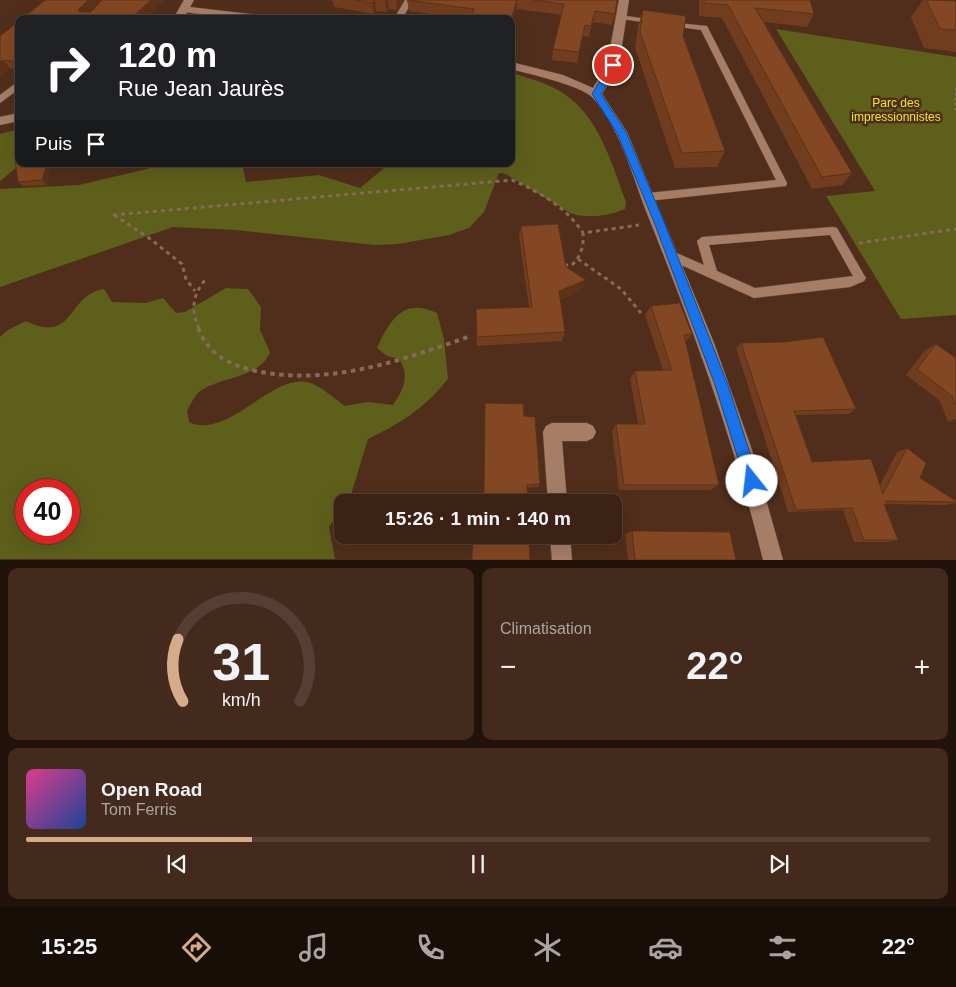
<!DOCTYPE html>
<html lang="fr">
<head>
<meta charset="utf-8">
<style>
	:root { --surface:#3c2214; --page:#432a1d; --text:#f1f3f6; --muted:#aca4a0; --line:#553f34; --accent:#d6ab8b }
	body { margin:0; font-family:Helvetica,sans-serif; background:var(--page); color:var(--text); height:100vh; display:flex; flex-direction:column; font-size:19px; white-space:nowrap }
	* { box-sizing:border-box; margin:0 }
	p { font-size:16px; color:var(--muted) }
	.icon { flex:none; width:28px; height:28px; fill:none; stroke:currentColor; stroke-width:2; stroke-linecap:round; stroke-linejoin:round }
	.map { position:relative; height:560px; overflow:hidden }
	.sheet { display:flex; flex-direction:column; gap:8px; padding:8px; background:#21130b; flex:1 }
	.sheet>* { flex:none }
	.banner { position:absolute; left:15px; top:15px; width:500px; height:152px; border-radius:10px; box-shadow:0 5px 20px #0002,0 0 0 1px var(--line); background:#202124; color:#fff; overflow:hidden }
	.speed { position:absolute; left:15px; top:479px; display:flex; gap:10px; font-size:25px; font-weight:700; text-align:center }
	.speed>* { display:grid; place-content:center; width:65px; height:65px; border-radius:50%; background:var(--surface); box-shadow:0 5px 20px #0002,0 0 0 1px var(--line); line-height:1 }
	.speed .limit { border:8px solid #d22; background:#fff; color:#111 }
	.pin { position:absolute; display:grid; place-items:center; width:42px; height:42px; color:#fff; margin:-21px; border:2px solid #fff; border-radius:50%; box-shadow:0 1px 5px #0007 }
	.me { position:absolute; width:55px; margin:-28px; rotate:344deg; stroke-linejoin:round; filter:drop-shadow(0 0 4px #0008) }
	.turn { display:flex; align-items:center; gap:18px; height:105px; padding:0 20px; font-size:22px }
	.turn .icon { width:65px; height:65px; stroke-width:2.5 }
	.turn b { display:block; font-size:35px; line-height:42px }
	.then { display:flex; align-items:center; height:48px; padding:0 20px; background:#0003; gap:10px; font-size:19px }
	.big { font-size:38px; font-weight:800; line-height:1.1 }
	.sheet .card { flex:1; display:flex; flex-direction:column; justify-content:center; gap:8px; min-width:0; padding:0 18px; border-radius:10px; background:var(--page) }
	.sheet .dial { align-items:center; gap:0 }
	.dial svg { height:130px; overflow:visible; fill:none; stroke:var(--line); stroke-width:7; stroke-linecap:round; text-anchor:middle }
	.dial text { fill:var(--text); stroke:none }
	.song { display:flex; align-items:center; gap:15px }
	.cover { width:60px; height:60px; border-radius:8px; background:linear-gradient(135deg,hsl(330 70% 55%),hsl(220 70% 35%)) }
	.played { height:5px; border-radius:2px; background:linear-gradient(90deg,var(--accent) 25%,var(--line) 25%) }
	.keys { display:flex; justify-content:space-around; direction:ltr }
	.heat { display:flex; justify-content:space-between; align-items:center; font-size:28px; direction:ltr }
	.sheet .tiles { flex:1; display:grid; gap:8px; grid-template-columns:1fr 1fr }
	.card:last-child { grid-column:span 2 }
	.trip { position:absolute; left:334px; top:494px; width:288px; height:50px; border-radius:10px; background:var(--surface); box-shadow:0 5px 20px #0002,0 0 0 1px var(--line); font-weight:800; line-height:50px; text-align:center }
	.menu { display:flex; height:80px; justify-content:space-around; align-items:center; background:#180e08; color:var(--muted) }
	.menu .icon { width:35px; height:35px }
	.menu .selected { color:var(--accent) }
	.menu b { font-size:22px; color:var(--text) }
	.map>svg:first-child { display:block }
	.green { fill:#5e5f1b; fill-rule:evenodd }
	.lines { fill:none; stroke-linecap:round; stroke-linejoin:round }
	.service-casing { stroke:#694c3a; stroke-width:1 }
	.minor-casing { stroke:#694c3a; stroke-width:1 }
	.tertiary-casing { stroke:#694c3a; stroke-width:1 }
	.path-far2 { stroke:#876958; stroke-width:2.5; stroke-dasharray:2.5 2.5; stroke-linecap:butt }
	.path-far1 { stroke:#876958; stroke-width:3; stroke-dasharray:4 4; stroke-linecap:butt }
	.path { stroke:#876958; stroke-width:4; stroke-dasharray:4.5 4.5; stroke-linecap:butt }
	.service { fill:#a67e68; fill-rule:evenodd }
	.minor { fill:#a67e68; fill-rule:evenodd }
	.tertiary { fill:#a67e68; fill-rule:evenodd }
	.wall { fill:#713d1e }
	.shaded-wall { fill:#5c3218 }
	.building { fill:#834723; stroke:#5c3218 }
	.route { fill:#1a73e8; stroke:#114b97 }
	.labels { text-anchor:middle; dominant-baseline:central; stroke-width:5; stroke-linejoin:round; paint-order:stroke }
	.far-park-label { font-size:12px; fill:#eaea2a; stroke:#502e1b }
</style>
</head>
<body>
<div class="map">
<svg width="956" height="560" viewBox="0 0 956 560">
	<rect width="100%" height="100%" fill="#502e1b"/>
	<g class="green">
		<path d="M776 29 956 57V315L901 319 826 196 875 191Z"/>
		<path d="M511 72C526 78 544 82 558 90 598 112 611 162 626 202L625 209C609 216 587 219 570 213L506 174 499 173 484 212 469 228 449 235 398 244 375 245 236 230 173 227 0 287V189L79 185 168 164H242L246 182 319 175 360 188 389 164H511Z"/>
		<path d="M19 129V164H21L0 181V134Z"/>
		<path d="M226 288 248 289 261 307 260 330 270 352C261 378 221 376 200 391 195 395 191 404 187 410L189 422C230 441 275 367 313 384 324 389 335 399 345 406L368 402 393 405C404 389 410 375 399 359L387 356 377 348C390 320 403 297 437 313L444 339 448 379C423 409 403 422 368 439L349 501 342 502V509L329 527 335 559H0V337L8 330 26 321C75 345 66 295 104 289L112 302 146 303 163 298 176 313 185 312ZM26 490H69V532H26Z"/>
	</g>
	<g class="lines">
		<g class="service-casing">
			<g id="service">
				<path d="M405 0H413L402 19H394Z"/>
				<path d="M619 15 655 20 659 22 655 24 622 19H619Z"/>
				<path d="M668 22 707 26 787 183 786 186 648 201 644 200 643 197 644 194 648 193 776 180 701 30 671 26 667 24Z"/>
				<path d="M19 81V89L0 103V95Z"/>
				<path d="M833 227 837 228 864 275 866 278 864 281 850 287 754 298 668 259 667 256 668 253 672 251 704 265 697 241 702 237ZM830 235 853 276 755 288 717 271 709 245Z"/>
			</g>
		</g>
		<g class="minor-casing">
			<g id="minor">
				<path d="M184 6 189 9 183 19H173L180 7Z"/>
				<path d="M19 113V121L0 125V117Z"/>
				<path d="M552 423H587L593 426 596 432 593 438 587 441H562L567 502H548L543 432 546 426Z"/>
				<path d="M550 535H570L572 560H552Z"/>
			</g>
		</g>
		<g class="tertiary-casing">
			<g id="tertiary">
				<path d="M184 0H194L190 7 267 16 272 19H239L184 12 179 9Z"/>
				<path d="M619 0H629L619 65 602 94 627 132 714 343 752 450 783 560H763C734 440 692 325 646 211 632 174 620 128 593 98 581 85 529 74 511 69V62L563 75 593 88 607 65Z"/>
			</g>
		</g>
		<g class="path-far2">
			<path d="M148 14 161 17"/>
			<path d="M956 88V113"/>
		</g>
		<g class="path-far1">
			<path d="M113 215 512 180C540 192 566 207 583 233"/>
			<path d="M114 215 149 238 182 264 186 279 195 291"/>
			<path d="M859 243 956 229"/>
			<path d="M578 259 621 289 641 313"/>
			<path d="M564 265H572C581 256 584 246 583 233L639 225"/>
			<path d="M199 329C191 310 192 296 205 280"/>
		</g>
		<path class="path" d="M198 328C209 355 229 365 256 371 330 386 399 361 468 337"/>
		<use href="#service" class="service"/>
		<use href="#minor" class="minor"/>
		<use href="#tertiary" class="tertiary"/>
	</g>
	<g class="wall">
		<path d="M332 0H403L397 10 389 9 387 12 376 11 374 14 334 7Z"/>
		<path d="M407 0H617L615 14 612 25 593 22 589 37 583 36 577 63 552 60 553 49 562 15 517 9 511 19H468L409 11Z"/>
		<path d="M699 0H810L814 14 807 27 764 22 852 173 842 185 812 189 722 18 699 16Z"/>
		<path d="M923 0 956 1V52L924 48 911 17Z"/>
		<path d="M643 10 683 36 725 151 717 167 675 168 635 47 638 26Z"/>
		<path d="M19 21V70L10 68 0 77V36Z"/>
		<path d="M52 164 46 185 23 186 18 182Z"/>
		<path d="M521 226 566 267 582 290 560 300 565 332 562 341 477 346 476 309 529 307 519 237Z"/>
		<path d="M651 306 692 334 685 343 719 485 710 490H619L612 431 616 424H638L630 379 635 371 663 370 645 315Z"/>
		<path d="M741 343 856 409 848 414 796 415 812 462 880 485 897 452 907 448 920 478 956 501V503L946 505 887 504V505H885L898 540 888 542H854L843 510 788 512 736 348Z"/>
		<path d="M936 344 956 358V419L948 422 940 401 906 375 925 350Z"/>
		<path d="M524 416 540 484 538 487 527 488 484 495Z"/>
		<path d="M632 531 736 560H628L625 534Z"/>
	</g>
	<g class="shaded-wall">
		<path d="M88 0H101L102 2 85 19 79 12V9Z"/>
		<path d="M151 0H165L145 19H130Z"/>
		<path d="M375 0 376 11 374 14 372 3Z"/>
		<path d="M386 0H388L389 9 387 12 385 1Z"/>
		<path d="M396 0H403L397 10Z"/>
		<path d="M517 0V9L511 26V19Z"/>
		<path d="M595 11 593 22 589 37 591 26Z"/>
		<path d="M3 60 10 68 0 77V62Z"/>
		<path d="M47 164H52L46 185 42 180Z"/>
		<path d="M586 280 582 290 556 301 559 291Z"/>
	</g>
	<g class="building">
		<path d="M45 0H88L79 9V12H91L102 0H151L130 19H22Z"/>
		<path d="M355 0H374L372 3Z"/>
		<path d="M407 0H517L511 19H470L474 9Z"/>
		<path d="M533 0H617L615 14 595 11 591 26 585 25 579 52 553 49 564 4Z"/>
		<path d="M704 0H810L814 14 755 8 852 173 822 177 728 5 704 3Z"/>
		<path d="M926 0 956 1V30L940 29Z"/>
		<path d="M643 10 686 16 683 36 725 151 682 153 640 32Z"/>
		<path d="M19 21V62L3 60 0 62V36Z"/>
		<path d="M19 159V164H47L42 180 18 182 15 160Z"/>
		<path d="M558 224 566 267 586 280 559 291 565 332 477 337 476 309 532 307 521 226Z"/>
		<path d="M680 303 692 334 684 335 719 485H624L616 424H645L635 371 672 370 651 306Z"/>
		<path d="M823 337 856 409 794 411 812 462 871 459 883 494 907 448 926 463 920 478 956 501V502L886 501 887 505 884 504 898 540H864L852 508 796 510 741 343 784 342Z"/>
		<path d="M936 344 956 358V405L952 396 917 369Z"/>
		<path d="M485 403 523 404 524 416 535 417 540 484 527 485 528 502H473V495H484Z"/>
		<path d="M632 531 730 532 736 560H635Z"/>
		<path d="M473 535H529L530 560H472Z"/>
	</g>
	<path class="route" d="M613 62 617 65 601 94 626 132 664 222 728 385 759 481 757 486 752 488 747 486 745 481 715 385 654 222 617 133 592 94 610 63Z"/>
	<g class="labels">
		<g class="far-park-label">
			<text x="896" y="103">Parc des<tspan x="896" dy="14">impressionnistes</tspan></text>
		</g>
	</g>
</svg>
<div class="speed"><div class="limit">40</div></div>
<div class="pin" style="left:613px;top:65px;background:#d93025"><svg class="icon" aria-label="arrive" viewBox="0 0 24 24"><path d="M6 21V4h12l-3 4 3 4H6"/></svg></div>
<svg class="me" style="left:752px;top:481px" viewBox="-20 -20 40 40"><circle r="19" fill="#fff"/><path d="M0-13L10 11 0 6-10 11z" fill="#1a73e8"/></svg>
<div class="trip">15:26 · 1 min · 140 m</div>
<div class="banner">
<div class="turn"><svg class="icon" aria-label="right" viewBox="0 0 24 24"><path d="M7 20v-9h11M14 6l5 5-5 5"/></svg><div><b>120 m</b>Rue Jean Jaurès</div></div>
<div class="then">Puis<svg class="icon" aria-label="arrive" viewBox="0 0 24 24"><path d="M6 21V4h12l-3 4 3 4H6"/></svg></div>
</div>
</div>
<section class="sheet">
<div class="tiles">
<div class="card dial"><svg viewBox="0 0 100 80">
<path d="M14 69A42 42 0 1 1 86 69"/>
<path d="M14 69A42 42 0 0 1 11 31" stroke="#d6ab8b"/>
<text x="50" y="56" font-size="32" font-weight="700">31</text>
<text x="50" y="72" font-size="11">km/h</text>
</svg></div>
<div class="card"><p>Climatisation</p>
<div class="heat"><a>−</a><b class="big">22°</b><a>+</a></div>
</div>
<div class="card">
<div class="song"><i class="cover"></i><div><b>Open Road</b><p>Tom Ferris</p></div></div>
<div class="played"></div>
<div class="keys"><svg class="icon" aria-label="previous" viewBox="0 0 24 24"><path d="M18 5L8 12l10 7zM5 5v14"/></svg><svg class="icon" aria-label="pause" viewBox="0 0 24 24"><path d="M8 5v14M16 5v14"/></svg><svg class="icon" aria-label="next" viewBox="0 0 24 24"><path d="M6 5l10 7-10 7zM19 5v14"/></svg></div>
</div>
</div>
</section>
<nav class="menu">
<b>15:25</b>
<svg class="icon selected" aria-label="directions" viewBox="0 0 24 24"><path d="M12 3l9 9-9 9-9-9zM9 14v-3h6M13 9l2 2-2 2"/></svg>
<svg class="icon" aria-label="music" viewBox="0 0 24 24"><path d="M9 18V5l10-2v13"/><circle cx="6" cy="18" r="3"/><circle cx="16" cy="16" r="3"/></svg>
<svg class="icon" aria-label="phone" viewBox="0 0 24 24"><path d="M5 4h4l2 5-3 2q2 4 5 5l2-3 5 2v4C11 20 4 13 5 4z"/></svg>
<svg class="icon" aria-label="climate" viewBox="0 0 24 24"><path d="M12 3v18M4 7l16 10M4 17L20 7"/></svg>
<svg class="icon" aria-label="car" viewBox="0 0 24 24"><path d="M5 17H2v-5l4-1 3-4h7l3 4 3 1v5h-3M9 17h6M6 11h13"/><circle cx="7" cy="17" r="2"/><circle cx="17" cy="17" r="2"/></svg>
<svg class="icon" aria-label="filters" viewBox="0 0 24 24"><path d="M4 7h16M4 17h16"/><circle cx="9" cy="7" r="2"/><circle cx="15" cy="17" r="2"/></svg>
<b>22°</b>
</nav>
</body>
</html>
